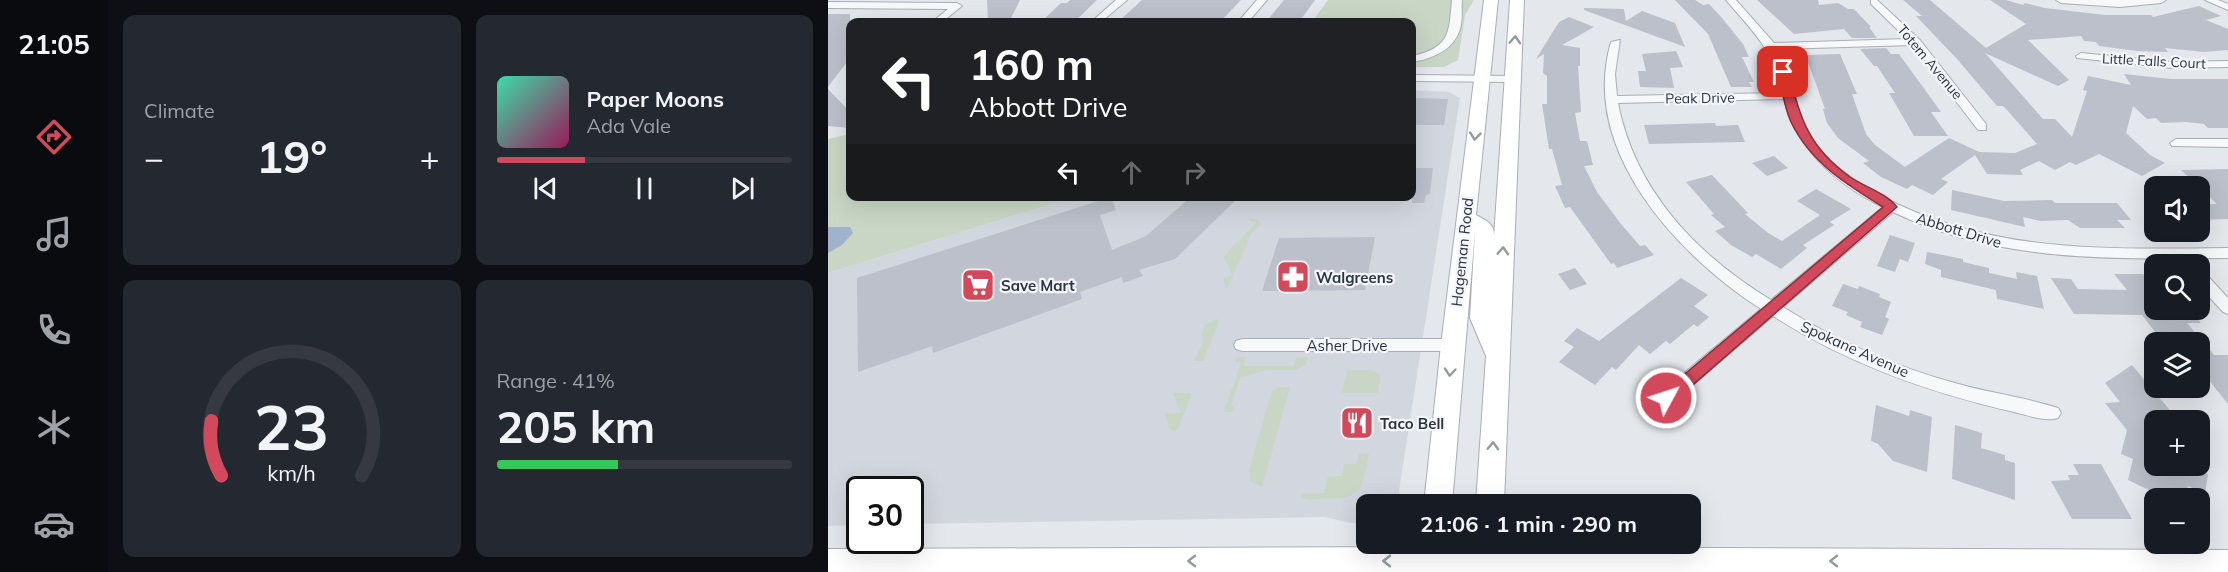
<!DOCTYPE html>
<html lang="en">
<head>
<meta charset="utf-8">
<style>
	:root { --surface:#171b24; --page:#242831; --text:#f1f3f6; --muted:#9ea1a6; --line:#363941; --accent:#d1495b }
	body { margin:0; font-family:Mulish,sans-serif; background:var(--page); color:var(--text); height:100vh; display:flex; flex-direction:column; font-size:22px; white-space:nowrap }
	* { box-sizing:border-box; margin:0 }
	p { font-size:20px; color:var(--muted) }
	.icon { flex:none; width:33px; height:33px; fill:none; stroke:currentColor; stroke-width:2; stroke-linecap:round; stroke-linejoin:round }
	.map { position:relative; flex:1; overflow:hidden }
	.drawer { display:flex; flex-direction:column; gap:15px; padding:15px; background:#0d0f14; width:720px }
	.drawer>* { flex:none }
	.hud { position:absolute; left:18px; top:18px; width:570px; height:183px; border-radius:12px; box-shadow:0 6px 24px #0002; background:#202124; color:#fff; overflow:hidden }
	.buttons { position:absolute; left:1316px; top:176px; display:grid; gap:12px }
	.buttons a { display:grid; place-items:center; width:66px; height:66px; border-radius:12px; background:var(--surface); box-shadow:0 6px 24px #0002; font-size:30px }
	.speed { position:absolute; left:18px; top:476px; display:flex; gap:12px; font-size:30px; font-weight:700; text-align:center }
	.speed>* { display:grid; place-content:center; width:78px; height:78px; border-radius:50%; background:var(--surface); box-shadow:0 6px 24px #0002; line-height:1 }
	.speed .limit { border:3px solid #111; border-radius:9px; background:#fff; color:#111 }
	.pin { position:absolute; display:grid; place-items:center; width:51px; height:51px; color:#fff; margin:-26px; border-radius:12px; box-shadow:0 3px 9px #0006 }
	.me { position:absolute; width:66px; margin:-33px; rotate:50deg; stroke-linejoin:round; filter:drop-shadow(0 0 4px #0008) }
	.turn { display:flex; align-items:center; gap:21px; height:126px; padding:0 24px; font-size:27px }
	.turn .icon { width:78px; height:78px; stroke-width:2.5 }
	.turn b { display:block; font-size:42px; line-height:51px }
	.lanes { display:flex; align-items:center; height:57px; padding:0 24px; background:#0003; justify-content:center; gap:30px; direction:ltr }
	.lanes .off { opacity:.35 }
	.big { font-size:45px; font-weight:700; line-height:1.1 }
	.drawer .tile { flex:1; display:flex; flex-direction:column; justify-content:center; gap:9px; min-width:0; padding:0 21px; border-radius:12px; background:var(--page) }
	.drawer .dial { align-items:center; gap:0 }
	.dial svg { height:156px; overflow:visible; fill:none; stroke:var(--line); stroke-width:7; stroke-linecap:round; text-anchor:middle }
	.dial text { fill:var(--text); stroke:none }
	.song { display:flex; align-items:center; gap:18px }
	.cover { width:72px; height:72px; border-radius:9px; background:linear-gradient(135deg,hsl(160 70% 55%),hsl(330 70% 35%)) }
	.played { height:6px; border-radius:3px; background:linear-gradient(90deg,var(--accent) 30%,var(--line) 30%) }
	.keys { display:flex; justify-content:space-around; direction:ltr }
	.heat { display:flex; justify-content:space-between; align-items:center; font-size:33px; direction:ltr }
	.charge { height:9px; border-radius:4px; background:linear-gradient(90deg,#34c759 41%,var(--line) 0) }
	.drawer .tiles { flex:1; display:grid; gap:15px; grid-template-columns:repeat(2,1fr) }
	.trip { position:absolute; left:528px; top:494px; width:345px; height:60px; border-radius:12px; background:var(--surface); box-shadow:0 6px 24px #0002; font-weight:700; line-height:60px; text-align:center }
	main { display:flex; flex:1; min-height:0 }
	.tabs { display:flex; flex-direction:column; width:108px; justify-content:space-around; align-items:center; background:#090b0e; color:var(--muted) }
	.tabs .icon { width:42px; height:42px }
	.tabs .on { color:var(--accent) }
	.tabs b { font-size:27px; color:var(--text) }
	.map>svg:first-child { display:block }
	.built { fill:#d2d6de }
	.green { fill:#c9d6c5 }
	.water { fill:#9fb4cc }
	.building { fill:#bbc0ca }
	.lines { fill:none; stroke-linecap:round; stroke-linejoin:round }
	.street-casing { stroke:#a9aeb7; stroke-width:2 }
	.secondary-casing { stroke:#a9aeb7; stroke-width:2 }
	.street { fill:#f7f8fa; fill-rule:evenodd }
	.secondary { fill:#fff; fill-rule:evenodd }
	.oneway { stroke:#959aa2 }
	.route { fill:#d1495b; stroke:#882f3b; stroke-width:1.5 }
	.labels { text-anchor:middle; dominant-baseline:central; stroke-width:4.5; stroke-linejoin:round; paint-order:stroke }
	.far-street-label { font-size:14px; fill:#2b3445; stroke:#f4f6f9 }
	.street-label { font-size:15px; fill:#2b3445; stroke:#f4f6f9 }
	.poi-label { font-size:15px; font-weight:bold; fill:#2b3445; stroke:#f4f6f9; text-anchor:start }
</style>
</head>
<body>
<main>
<nav class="tabs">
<b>21:05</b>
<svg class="icon on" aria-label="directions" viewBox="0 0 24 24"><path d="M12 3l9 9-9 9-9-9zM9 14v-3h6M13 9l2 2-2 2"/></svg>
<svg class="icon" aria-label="music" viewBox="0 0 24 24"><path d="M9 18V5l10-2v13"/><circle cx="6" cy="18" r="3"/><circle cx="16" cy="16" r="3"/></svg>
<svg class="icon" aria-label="phone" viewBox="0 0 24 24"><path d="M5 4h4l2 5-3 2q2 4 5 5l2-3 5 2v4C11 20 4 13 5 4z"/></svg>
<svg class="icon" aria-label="climate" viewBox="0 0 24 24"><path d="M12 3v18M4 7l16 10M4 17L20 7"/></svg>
<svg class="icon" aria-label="car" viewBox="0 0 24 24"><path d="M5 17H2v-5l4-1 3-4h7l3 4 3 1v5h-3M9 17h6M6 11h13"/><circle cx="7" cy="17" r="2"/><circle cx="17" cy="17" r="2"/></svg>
</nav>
<section class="drawer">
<div class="tiles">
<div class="tile"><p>Climate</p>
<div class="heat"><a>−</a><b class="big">19°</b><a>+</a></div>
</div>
<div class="tile">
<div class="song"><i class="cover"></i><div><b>Paper Moons</b><p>Ada Vale</p></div></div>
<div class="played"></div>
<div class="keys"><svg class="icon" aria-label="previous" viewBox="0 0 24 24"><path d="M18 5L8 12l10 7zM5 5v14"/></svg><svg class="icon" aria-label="pause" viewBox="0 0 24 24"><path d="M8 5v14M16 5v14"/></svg><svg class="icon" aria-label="next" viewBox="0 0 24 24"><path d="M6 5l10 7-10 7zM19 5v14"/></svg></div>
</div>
<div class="tile dial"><svg viewBox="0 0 100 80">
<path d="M14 69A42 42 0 1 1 86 69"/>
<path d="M14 69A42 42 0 0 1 9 41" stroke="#d1495b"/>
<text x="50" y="56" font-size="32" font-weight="700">23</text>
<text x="50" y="72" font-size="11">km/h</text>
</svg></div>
<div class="tile"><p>Range · 41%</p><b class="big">205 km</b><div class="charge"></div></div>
</div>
</section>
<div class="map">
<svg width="1400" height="572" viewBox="0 0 1400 572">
	<rect width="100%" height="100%" fill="#e4e7ec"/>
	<path class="built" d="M584 90 621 92 632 98 569 504H538V526L496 517 83 524 82 489H32L31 525 0 526V273L246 197 584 196Z"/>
	<g class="green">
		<path d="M500 0H646L637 15 630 60 616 67H584V22H484Z"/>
		<path d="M22 134V196L246 197 0 273V139Z"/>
		<path d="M422 218 430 220 433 224 423 234 399 289 395 279 404 275 396 256 428 223 421 220Z"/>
		<path d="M390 319 391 322 375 361H366L375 342 374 335 376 325Z"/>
		<path d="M409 357H418L415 366H466L469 357H480L478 365 468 370H438L412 378 403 406H406L404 412H396L413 362H407Z"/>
		<path d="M519 370H543L550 373 552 377 550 393H514Z"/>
		<path d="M450 387H462L434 487 422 481 421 470 444 391Z"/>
		<path d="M345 393H361L363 395 350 429 346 431 341 429 337 413H353Z"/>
		<path d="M531 453H541C534 482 537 499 502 499 492 499 482 501 474 498V493H496L500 476H514L516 464H528Z"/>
	</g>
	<path class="water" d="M0 227H22L25 233 14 245 0 253Z"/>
	<g class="building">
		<path d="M159 0H192L183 18 160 21Z"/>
		<path d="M242 0H269L246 22H213L233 3H239Z"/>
		<path d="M314 0H413L392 22H290Z"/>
		<path d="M456 0H487L471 22H438Z"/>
		<path d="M847 0H867L875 5 881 4 894 18 915 44 921 57H914L926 82H921L924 87H903L880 34Z"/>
		<path d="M929 0H990L991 5 1010 3 1020 9H1026L1043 27H1041L1049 38H1024L1016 29 966 34Z"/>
		<path d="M1075 0H1102L1158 48 1198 24 1162 0H1178L1195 5 1197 3 1217 8 1277 15H1323L1325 17 1371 6 1393 16 1378 20 1400 29V50L1376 52 1337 48 1340 52 1309 51 1271 46 1268 42 1256 41 1253 36 1200 40 1241 80 1230 86 1157 53 1215 119H1227L1244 137 1259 91 1255 90 1260 76 1303 85 1296 74 1343 79H1400V128H1380L1376 124 1358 122 1333 123 1328 118 1319 119 1305 106 1298 133 1322 155 1337 163 1314 176 1271 154 1248 165 1242 162 1227 170 1211 161 1192 170 1195 175 1159 174 1147 155 1113 179 1120 182 1105 195 1084 185 1079 189 1053 177 1035 163 1041 161 1010 138 999 123 995 109H997L980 62V55L1012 54 1029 94H1024L1038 134 1047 145 1077 167 1121 138 1151 152 1187 153 1209 144 1179 110 1175 106H1169L1129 59 1088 16H1094Z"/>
		<path d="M756 8 796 9 798 21 814 11 847 23 857 47 756 10Z"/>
		<path d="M0 14H22V58L0 87Z"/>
		<path d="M741 17 766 27 734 45 752 48V66H750L753 112 747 113 752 141H759L765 165 756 166 769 192 793 224 812 246 817 245 826 255 789 268 786 263 783 264 742 207 737 208 727 186 734 185 724 149H721L714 104H719V76L715 73 716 54 708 59 731 22Z"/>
		<path d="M1058 48 1063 54H1071L1113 112H1103L1120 136H1086L1061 93H1067L1049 66H1046L1032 49Z"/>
		<path d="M848 51 855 67 842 68 846 88 812 87 810 71H818L814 54Z"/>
		<path d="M0 89 22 112V128L0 126Z"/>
		<path d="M584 98 620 99 616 125H584Z"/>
		<path d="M887 123 888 126 910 125 917 142 821 144 816 125Z"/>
		<path d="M946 156 960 168 939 176 924 163Z"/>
		<path d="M584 168H605L602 194 598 195 596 203H584Z"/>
		<path d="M1400 169V219L1371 220V204H1389L1353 170Z"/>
		<path d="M884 175 920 213 917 214 940 233 954 241 992 215 969 201 988 189 1023 209 1002 222 1006 225 975 245 979 248 953 269 928 254 924 257 903 245 887 231 897 227 883 215 886 214 858 182Z"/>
		<path d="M1124 190 1176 201 1224 200 1227 203H1289L1303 220H1289L1297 228H1252L1240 220 1212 221 1195 217 1197 227 1123 210Z"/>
		<path d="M364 196H412L347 259 311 270 315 276 295 283 294 277 252 292 254 299 105 353 104 346 30 372 29 278 283 197 288 210 272 215 284 250 318 236Z"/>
		<path d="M1062 235 1087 243 1080 262 1072 259 1067 272 1049 266Z"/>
		<path d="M547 237 537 290 434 291 451 238Z"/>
		<path d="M1099 252 1135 259V262L1161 268V273L1189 279 1188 272 1209 276 1216 309 1169 299 1168 290 1113 277V270L1097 264Z"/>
		<path d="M747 268 759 284 742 290 730 274Z"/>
		<path d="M1286 274H1315L1326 287V309H1361L1373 323H1359L1386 355H1400V404L1375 373H1371V342H1341L1337 337H1331L1314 315 1246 314 1223 278 1243 279 1250 289 1299 290Z"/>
		<path d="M853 278 880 295 866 306 881 317 869 327 866 324 842 344 838 341 822 354 811 345 788 370 784 367 767 385 731 362 746 347 736 341 749 328 771 341Z"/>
		<path d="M1015 284 1030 289 1031 286 1052 294 1051 297 1063 302 1057 317 1061 319 1054 335 1032 327 1034 322 1018 315 1020 312 1004 306Z"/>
		<path d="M1304 365 1350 420H1326V465H1367V468L1380 474 1377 494 1360 486 1358 498H1338L1300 480 1305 459 1293 454 1299 430 1277 403 1292 402 1277 383Z"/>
		<path d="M1048 405 1081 416 1082 410 1104 417 1099 472 1065 461 1050 444 1043 441Z"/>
		<path d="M1127 425 1154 433 1153 448 1177 455V460L1187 463V500L1124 479Z"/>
		<path d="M1245 464H1273L1304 519H1244L1223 481 1242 480 1240 475H1251Z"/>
	</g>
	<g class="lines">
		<g class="street-casing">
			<g id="street">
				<path d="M288 0H299L273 22H263Z"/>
				<path d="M429 0H439L420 22H410Z"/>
				<path d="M624 0H634C633 10 635 19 632 29 626 50 604 59 584 62V56C622 48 621 33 624 0Z"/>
				<path d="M898 0H908L946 43 1079 39 1043 4V0H1049L1092 40 1158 124V130H1150L1085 45 949 49C967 78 966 114 986 142 1006 170 1039 189 1069 204 1176 254 1285 249 1400 248V258C1286 259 1170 263 1065 212L955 307C1007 340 1068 367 1127 383 1161 393 1197 397 1230 408L1233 413 1230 418C1217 422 1199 415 1186 412 1102 393 1018 363 945 316L844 403 838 405 832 403 829 398 832 393 933 309C849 255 751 150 783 42L792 40 787 74 789 96 955 93C943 47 927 34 898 0ZM956 99C970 151 1008 184 1055 207L943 300C869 255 807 191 790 103Z"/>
				<path d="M1228 0H1338L1333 3 1292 7 1233 3Z"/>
				<path d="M1377 0H1390L1400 4V10Z"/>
				<path d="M0 2 129 3 134 6 114 22H104L120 9 0 8Z"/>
				<path d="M1253 53 1344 62 1400 61V67L1344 68 1249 58 1248 56Z"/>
				<path d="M584 75 685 76 690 79 685 82 584 81Z"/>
				<path d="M1348 139H1400V147L1344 146 1342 143Z"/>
				<path d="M1371 271 1376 272 1400 298V314L1395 312 1371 286Z"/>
				<path d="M414 339H624L630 341 632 345 630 349 624 351H414L408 349 406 345 408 341Z"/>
			</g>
		</g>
		<g class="secondary-casing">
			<g id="secondary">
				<path d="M656 0H670L648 215C659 221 667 224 666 237L682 0H696L676 504H648L658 356 642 318 647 231 624 504H596L613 345Z"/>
				<path d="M606 547 1400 550V572H0V549Z"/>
			</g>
		</g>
		<use href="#street" class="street"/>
		<use href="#secondary" class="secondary"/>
	</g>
	<defs><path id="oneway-chevron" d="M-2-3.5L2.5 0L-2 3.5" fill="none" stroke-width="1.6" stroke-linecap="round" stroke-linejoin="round" transform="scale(1.5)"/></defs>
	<g class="oneway">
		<use href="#oneway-chevron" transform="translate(687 40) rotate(-87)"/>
		<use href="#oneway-chevron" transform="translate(647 136) rotate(96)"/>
		<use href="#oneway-chevron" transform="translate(675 251) rotate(-87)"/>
		<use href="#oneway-chevron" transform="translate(622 372) rotate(95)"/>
		<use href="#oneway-chevron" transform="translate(665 446) rotate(-88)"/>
		<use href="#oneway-chevron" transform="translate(364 561) rotate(180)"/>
		<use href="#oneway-chevron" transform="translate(559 561) rotate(180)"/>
		<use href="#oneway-chevron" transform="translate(1006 561) rotate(180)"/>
	</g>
	<path class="route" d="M955 69 960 72C973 119 980 147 1022 177 1037 187 1058 193 1069 207L844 403 838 405 833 403 830 398 833 394 1055 207C1019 185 982 162 963 122 956 107 954 88 950 72Z"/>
	<defs>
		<g id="pharmacy-square" transform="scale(1.725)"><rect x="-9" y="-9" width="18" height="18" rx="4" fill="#d1495b" stroke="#f4f6f9"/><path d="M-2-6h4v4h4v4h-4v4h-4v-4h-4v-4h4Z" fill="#fff"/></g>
		<g id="supermarket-square" transform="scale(1.725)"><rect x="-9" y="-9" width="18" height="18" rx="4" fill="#d1495b" stroke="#f4f6f9"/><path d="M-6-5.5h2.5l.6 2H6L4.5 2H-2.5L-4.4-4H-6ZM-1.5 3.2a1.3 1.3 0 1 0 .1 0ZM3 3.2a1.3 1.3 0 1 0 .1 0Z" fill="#fff"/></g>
		<g id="restaurant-square" transform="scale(1.725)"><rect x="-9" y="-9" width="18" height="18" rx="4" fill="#d1495b" stroke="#f4f6f9"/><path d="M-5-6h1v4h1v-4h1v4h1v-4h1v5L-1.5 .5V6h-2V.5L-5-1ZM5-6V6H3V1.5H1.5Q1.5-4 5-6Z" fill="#fff"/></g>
	</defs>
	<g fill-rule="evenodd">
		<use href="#pharmacy-square" x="465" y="277"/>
		<use href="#supermarket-square" x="150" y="285"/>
		<use href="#restaurant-square" x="529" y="423"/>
	</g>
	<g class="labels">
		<g class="far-street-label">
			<text transform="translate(1326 61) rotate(3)">Little Falls Court</text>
			<text transform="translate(1102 62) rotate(50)">Totem Avenue</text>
			<text transform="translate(872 98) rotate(-1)">Peak Drive</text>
		</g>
		<g class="street-label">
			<text transform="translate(1131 230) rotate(17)">Abbott Drive</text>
			<text transform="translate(634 252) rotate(-84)">Hageman Road</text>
			<text x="519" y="345">Asher Drive</text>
			<text transform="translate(1027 349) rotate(24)">Spokane Avenue</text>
		</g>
		<g class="poi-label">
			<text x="488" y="277">Walgreens</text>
			<text x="173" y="285">Save Mart</text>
			<text x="552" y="423">Taco Bell</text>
		</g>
	</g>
</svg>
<div class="buttons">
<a><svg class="icon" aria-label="sound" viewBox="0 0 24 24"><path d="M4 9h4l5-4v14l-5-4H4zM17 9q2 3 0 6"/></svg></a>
<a><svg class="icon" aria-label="search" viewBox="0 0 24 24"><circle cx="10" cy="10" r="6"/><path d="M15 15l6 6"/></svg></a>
<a><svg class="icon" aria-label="layers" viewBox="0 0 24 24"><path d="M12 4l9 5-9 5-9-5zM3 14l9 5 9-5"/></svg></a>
<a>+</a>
<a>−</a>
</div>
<div class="speed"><div class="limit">30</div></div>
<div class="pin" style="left:955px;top:72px;background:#d93025"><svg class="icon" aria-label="arrive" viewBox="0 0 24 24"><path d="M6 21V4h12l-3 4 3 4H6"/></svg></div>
<svg class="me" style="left:838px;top:398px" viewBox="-20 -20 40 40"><circle r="17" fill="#d1495b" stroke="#fff" stroke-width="3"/><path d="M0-11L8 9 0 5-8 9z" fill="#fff"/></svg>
<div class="trip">21:06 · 1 min · 290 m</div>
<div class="hud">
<div class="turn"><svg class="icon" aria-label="left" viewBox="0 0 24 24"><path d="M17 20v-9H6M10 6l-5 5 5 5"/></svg><div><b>160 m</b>Abbott Drive</div></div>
<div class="lanes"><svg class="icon" aria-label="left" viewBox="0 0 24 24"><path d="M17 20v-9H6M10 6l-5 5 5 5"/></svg><svg class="icon off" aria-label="ahead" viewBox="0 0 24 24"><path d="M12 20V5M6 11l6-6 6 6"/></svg><svg class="icon off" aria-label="right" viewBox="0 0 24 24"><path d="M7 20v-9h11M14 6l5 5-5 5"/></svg></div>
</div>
</div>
</main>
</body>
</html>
